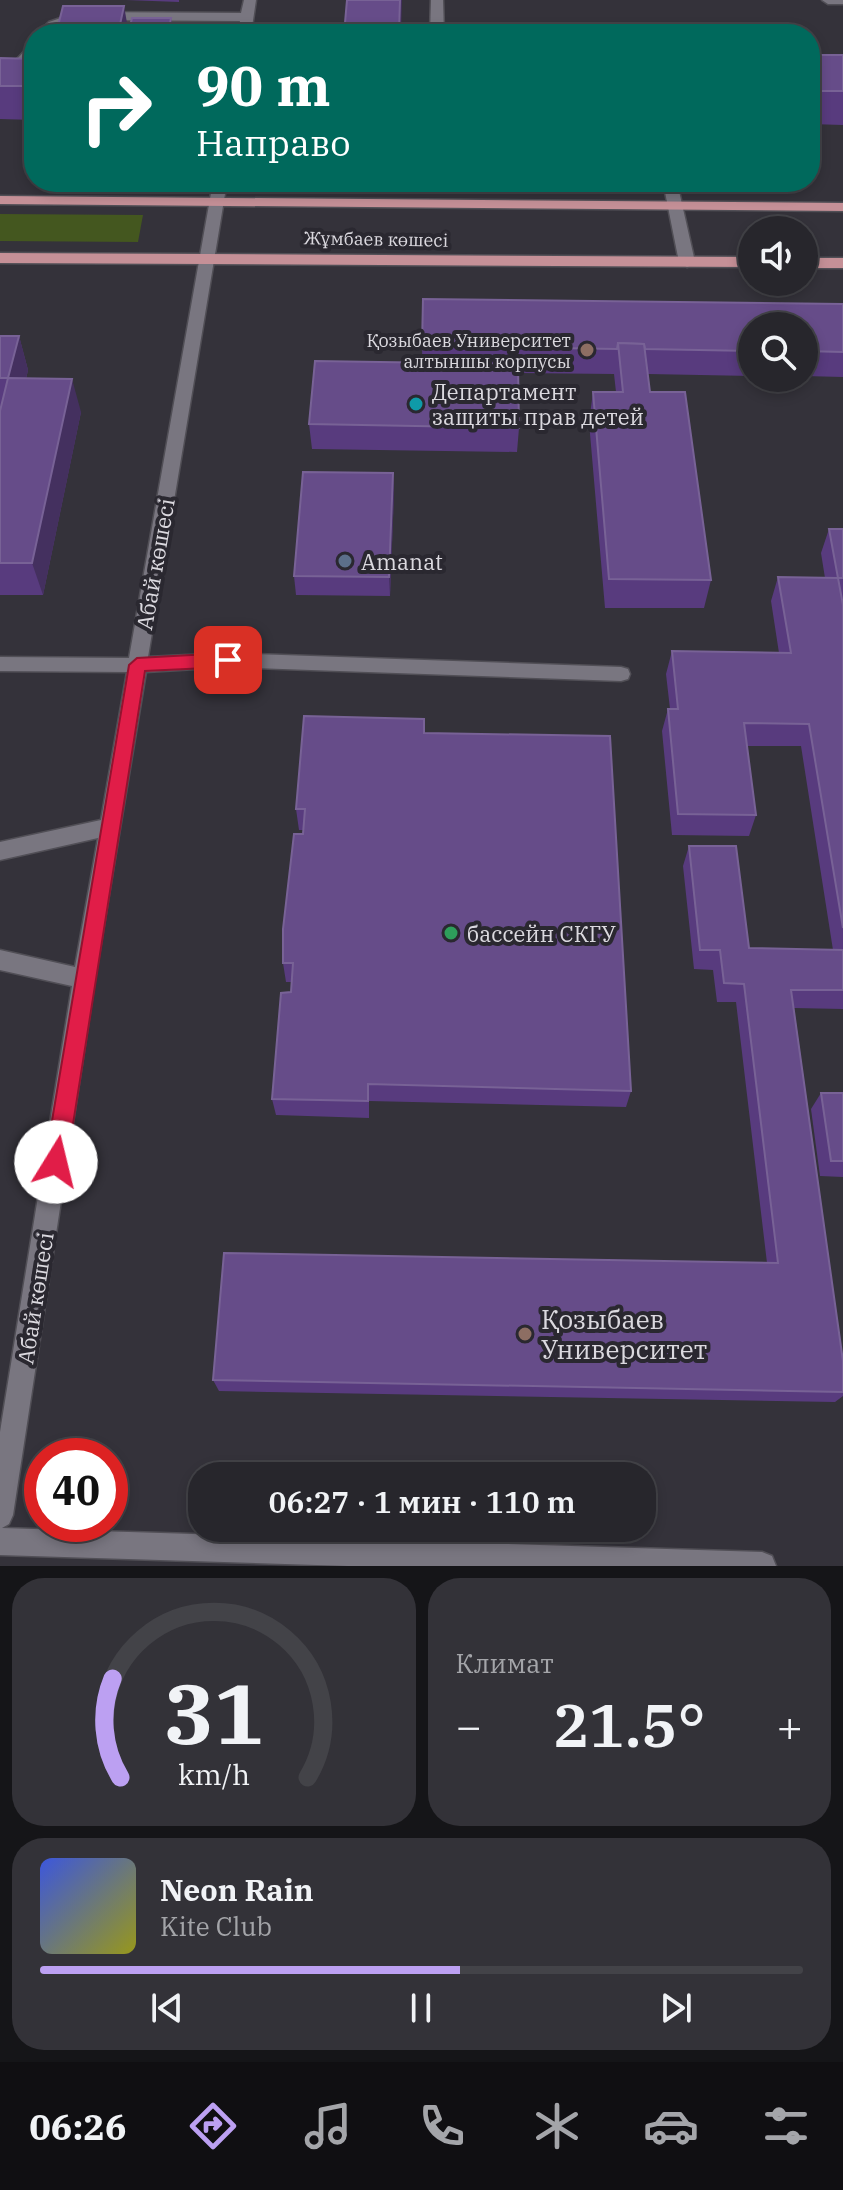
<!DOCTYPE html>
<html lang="ru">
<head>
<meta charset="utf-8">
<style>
	:root { --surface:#27262c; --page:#333238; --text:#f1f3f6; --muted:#a4a5a9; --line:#434348; --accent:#bca0f2 }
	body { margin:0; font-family:"IBM Plex Serif",serif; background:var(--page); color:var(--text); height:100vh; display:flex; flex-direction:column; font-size:30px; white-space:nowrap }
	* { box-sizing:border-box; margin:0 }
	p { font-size:26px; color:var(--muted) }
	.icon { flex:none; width:44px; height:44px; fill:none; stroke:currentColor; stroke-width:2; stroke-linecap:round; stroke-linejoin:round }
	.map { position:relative; height:1566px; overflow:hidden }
	.sheet { display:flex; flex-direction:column; gap:12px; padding:12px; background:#151518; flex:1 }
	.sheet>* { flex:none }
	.banner { position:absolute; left:24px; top:24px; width:796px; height:168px; border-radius:32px; box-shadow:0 4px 12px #0003,0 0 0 2px var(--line); background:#00695c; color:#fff; overflow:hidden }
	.tools { position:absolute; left:738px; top:216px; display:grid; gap:16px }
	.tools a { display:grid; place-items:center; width:80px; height:80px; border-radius:50%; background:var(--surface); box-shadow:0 4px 12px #0003,0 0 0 2px var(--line); font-size:40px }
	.speed { position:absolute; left:24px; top:1438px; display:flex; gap:16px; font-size:40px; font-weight:700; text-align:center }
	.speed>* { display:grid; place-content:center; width:104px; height:104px; border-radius:50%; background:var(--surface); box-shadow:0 4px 12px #0003,0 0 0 2px var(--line); line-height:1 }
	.speed .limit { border:12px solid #d22; background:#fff; color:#111 }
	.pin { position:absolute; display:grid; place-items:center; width:68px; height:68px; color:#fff; margin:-34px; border-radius:16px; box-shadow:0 4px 12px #0006 }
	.me { position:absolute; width:88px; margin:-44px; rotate:9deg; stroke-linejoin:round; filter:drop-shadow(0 0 6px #0008) }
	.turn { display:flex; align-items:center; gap:28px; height:168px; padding:0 40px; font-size:36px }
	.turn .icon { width:104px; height:104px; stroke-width:2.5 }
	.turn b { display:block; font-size:56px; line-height:68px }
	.big { font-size:60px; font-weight:600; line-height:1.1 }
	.sheet .card { flex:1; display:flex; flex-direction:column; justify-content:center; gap:12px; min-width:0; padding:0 28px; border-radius:32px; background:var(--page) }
	.sheet .dial { align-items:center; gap:0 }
	.dial svg { height:208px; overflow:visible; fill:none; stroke:var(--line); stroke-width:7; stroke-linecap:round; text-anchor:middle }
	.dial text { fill:var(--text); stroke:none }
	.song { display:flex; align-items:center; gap:24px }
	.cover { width:96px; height:96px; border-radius:12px; background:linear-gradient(135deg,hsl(230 70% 55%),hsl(60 70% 35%)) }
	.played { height:8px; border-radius:4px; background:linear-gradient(90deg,var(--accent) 55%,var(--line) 55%) }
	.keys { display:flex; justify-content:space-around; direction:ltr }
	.heat { display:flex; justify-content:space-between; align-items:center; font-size:44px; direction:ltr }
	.sheet .tiles { flex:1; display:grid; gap:12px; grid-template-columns:1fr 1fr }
	.card:last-child { grid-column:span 2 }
	.trip { position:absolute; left:188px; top:1462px; width:468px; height:80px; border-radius:32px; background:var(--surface); box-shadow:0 4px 12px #0003,0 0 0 2px var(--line); font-weight:600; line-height:80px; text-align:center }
	.menu { display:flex; height:128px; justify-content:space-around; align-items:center; background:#100f12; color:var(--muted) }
	.menu .icon { width:56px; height:56px }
	.menu .selected { color:var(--accent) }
	.menu b { font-size:36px; color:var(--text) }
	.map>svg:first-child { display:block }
	.green { fill:#44571f }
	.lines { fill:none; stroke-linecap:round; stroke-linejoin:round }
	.minor-casing { stroke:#514f56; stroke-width:3 }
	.major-casing { stroke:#514f56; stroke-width:3 }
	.minor { fill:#797680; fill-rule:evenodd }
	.major { fill:#c59097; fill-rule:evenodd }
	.wall { fill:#583b7e }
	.shaded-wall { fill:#44305f }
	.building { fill:#664c89; stroke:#786296; stroke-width:2 }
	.route { fill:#e11d48; stroke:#92132f; stroke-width:2 }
	.education-dot { fill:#8d6e63; stroke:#2a2830; stroke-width:3 }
	.culture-dot { fill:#0f9aa8; stroke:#2a2830; stroke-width:3 }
	.service-dot { fill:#5c6f8a; stroke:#2a2830; stroke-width:3 }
	.leisure-dot { fill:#2e9e5b; stroke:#2a2830; stroke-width:3 }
	.labels { text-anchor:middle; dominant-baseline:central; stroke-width:8; stroke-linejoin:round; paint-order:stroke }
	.far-street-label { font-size:18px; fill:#dbd9df; stroke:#2a2830 }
	.far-poi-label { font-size:18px; fill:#dbd9df; stroke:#2a2830; text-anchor:end }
	.poi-label { font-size:22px; fill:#dbd9df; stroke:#2a2830; text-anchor:start }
	.street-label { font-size:22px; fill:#dbd9df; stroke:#2a2830 }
	.near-poi-label { font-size:26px; fill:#dbd9df; stroke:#2a2830; text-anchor:start }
</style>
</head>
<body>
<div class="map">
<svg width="843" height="1566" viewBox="0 0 843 1566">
	<rect width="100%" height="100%" fill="#34323a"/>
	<path class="green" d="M0 214 143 215 138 242 0 241Z"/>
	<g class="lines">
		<g class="minor-casing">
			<g id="minor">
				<path d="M244 0H256L251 34H237L240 21 80 20 51 34H36L49 22 78 12 241 13Z"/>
				<path d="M431 0H443L444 34H430Z"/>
				<path d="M822 0H843V4H828Z"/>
				<path d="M34 45C34 68 20 72 0 77V69C19 64 19 51 34 45Z"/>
				<path d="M213 182H227L148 657 228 653 621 667 628 669 630 674 628 679 621 681 228 667 146 672 95 979 13 1515 9 1524 2 1528 762 1552 772 1556 776 1566H348L0 1555V1432L72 986 0 970V950L75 967 98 838 0 860V842L101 820 127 672 0 671V657L129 658Z"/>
				<path d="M663 182H677L695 262 692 265 687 267 679 262Z"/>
			</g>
		</g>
		<g class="major-casing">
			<g id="major">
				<path d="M0 196 843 203V211L0 204Z"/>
				<path d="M0 253 752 257V267L0 263Z"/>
				<rect x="804" y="258" width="39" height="10"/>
			</g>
		</g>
		<use href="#minor" class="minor"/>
		<use href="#major" class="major"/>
	</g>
	<g class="wall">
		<path d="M126 0H179V2Z"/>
		<path d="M810 55H843V125L810 124Z"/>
		<path d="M0 58 34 59V120L0 119Z"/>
		<path d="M423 299 843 304V377L804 376V326H752V376L648 374 650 392 711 580 704 608H605L589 422 593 392H616L614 374 518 373 519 428 517 452 312 449 309 424 422 362Z"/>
		<path d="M0 336H19L28 370 26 379 81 412 43 595H0Z"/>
		<path d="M393 473 394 493 390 596 296 595 294 576Z"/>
		<path d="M829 529H843V1009L794 1008 843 1361V1396L835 1402 219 1391 213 1380 767 1263 736 1002H717L713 970 694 969 683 866 689 846 749 948 833 950 801 746H747L756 815 749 836 672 835 662 731 668 709H670L666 674 672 651 779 653 771 601 778 577 825 578 821 553Z"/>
		<path d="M424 733 631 1091 626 1107 369 1101V1118L276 1115 272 1099 291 992 292 982H286L283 963 304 830H299L296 809Z"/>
		<path d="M821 1093H843V1177L820 1176 811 1109Z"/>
	</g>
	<g class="shaded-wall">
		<path d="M400 0H402L401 34H399Z"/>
		<path d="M124 6 129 34H118Z"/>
		<path d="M171 18 172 26 171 34H168Z"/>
		<path d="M19 336 28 370 18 412 8 378Z"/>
		<path d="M72 379 81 412 43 595 32 563Z"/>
		<path d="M393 473 394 493 390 596 389 577Z"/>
	</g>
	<g class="building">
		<path d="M347 0H400L399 34H344Z"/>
		<path d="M63 6H124L118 34H56Z"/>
		<path d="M132 18H171L168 34H128Z"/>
		<rect x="810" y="55" width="33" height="36"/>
		<path d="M0 58 34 59V86H0Z"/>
		<path d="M423 299 843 304V352L804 351V326H752V351L645 349 644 344 618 343 617 349 422 346Z"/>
		<path d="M0 336H19L8 378H0Z"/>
		<path d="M618 343 644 344 650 392H685L711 580 609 579 593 392H623Z"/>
		<path d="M315 361 518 364 519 428 309 424Z"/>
		<path d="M8 378 72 379 32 563H0V411Z"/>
		<path d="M303 472 393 473 389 577 294 576Z"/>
		<path d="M829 529H843V578H838L843 605V928L809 724 744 723 756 815 678 814 668 709H678L672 651 791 653 778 577 838 578Z"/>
		<path d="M304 716 424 719V733L610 736 631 1091 368 1084V1101L272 1099 281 993 291 992 293 963H283V929L294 834H303L305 809H296Z"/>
		<path d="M689 846H736L749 948 843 950V990H791L843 1361V1392L213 1380 224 1253 778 1263 744 984 724 983 720 950H700Z"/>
		<path d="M821 1093H843V1161H831Z"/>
	</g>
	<path class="route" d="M228 653 236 660 228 667 145 671 67 1162 64 1169 56 1172 49 1169 45 1162 129 665 137 658Z"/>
	<g class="education-dot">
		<circle cx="587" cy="350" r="8"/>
		<circle cx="525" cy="1334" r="8"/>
	</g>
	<circle class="culture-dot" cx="416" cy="404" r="8"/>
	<circle class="service-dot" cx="345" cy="561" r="8"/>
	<circle class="leisure-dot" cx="451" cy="933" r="8"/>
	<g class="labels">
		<g class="far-street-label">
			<text transform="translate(376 239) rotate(1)">Жұмбаев көшесі</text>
		</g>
		<g class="far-poi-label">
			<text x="571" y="340">Қозыбаев Университет<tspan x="571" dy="21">алтыншы корпусы</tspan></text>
		</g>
		<g class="poi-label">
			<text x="432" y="391">Департамент<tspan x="432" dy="25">защиты прав детей</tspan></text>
			<text x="361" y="561">Amanat</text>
			<text x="467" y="933">бассейн СКГУ</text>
		</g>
		<g class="street-label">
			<text transform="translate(155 564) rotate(-80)">Абай көшесі</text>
			<text transform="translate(35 1298) rotate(-81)">Абай көшесі</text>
		</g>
		<g class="near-poi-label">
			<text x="541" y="1319">Қозыбаев<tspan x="541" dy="30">Университет</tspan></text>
		</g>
	</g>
</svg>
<div class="tools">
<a><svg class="icon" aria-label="sound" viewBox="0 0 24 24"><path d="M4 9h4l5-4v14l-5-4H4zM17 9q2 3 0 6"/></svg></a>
<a><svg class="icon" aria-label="search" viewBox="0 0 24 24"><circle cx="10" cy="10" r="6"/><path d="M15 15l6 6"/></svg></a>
</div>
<div class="speed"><div class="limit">40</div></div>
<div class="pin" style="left:228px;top:660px;background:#d93025"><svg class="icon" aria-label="arrive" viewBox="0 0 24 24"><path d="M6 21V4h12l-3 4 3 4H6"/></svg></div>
<svg class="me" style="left:56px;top:1162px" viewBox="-20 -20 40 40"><circle r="19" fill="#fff"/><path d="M0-13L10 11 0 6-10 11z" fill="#e11d48"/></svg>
<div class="trip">06:27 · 1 мин · 110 m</div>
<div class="banner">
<div class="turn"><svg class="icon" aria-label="right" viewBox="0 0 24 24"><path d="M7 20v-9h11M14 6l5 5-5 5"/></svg><div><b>90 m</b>Направо</div></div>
</div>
</div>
<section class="sheet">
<div class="tiles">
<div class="card dial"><svg viewBox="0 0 100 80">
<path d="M14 69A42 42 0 1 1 86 69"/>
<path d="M14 69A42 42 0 0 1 11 31" stroke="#bca0f2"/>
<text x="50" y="56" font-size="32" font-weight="700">31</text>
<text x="50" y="72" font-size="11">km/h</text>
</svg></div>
<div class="card"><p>Климат</p>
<div class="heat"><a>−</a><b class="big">21.5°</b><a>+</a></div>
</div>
<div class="card">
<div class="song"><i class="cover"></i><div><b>Neon Rain</b><p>Kite Club</p></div></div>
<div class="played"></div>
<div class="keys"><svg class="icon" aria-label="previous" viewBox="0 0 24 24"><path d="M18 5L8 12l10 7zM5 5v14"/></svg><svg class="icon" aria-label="pause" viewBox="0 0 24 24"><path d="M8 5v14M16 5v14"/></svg><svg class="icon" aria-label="next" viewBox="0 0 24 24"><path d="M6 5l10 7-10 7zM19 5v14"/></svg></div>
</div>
</div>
</section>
<nav class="menu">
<b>06:26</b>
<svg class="icon selected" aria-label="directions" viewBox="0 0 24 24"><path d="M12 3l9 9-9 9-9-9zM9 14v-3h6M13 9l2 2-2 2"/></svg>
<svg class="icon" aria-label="music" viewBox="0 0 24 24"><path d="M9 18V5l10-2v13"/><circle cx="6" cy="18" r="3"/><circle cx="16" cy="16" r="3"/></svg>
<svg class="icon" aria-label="phone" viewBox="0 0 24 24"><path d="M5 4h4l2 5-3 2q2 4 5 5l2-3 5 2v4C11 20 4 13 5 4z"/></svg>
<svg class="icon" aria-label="climate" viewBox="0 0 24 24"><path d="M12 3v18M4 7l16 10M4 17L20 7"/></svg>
<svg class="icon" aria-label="car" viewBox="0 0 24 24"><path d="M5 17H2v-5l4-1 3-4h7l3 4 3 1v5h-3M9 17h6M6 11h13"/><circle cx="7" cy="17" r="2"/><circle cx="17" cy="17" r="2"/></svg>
<svg class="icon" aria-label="filters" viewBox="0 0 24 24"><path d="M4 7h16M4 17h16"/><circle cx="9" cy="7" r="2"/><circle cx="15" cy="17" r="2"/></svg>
</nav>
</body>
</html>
